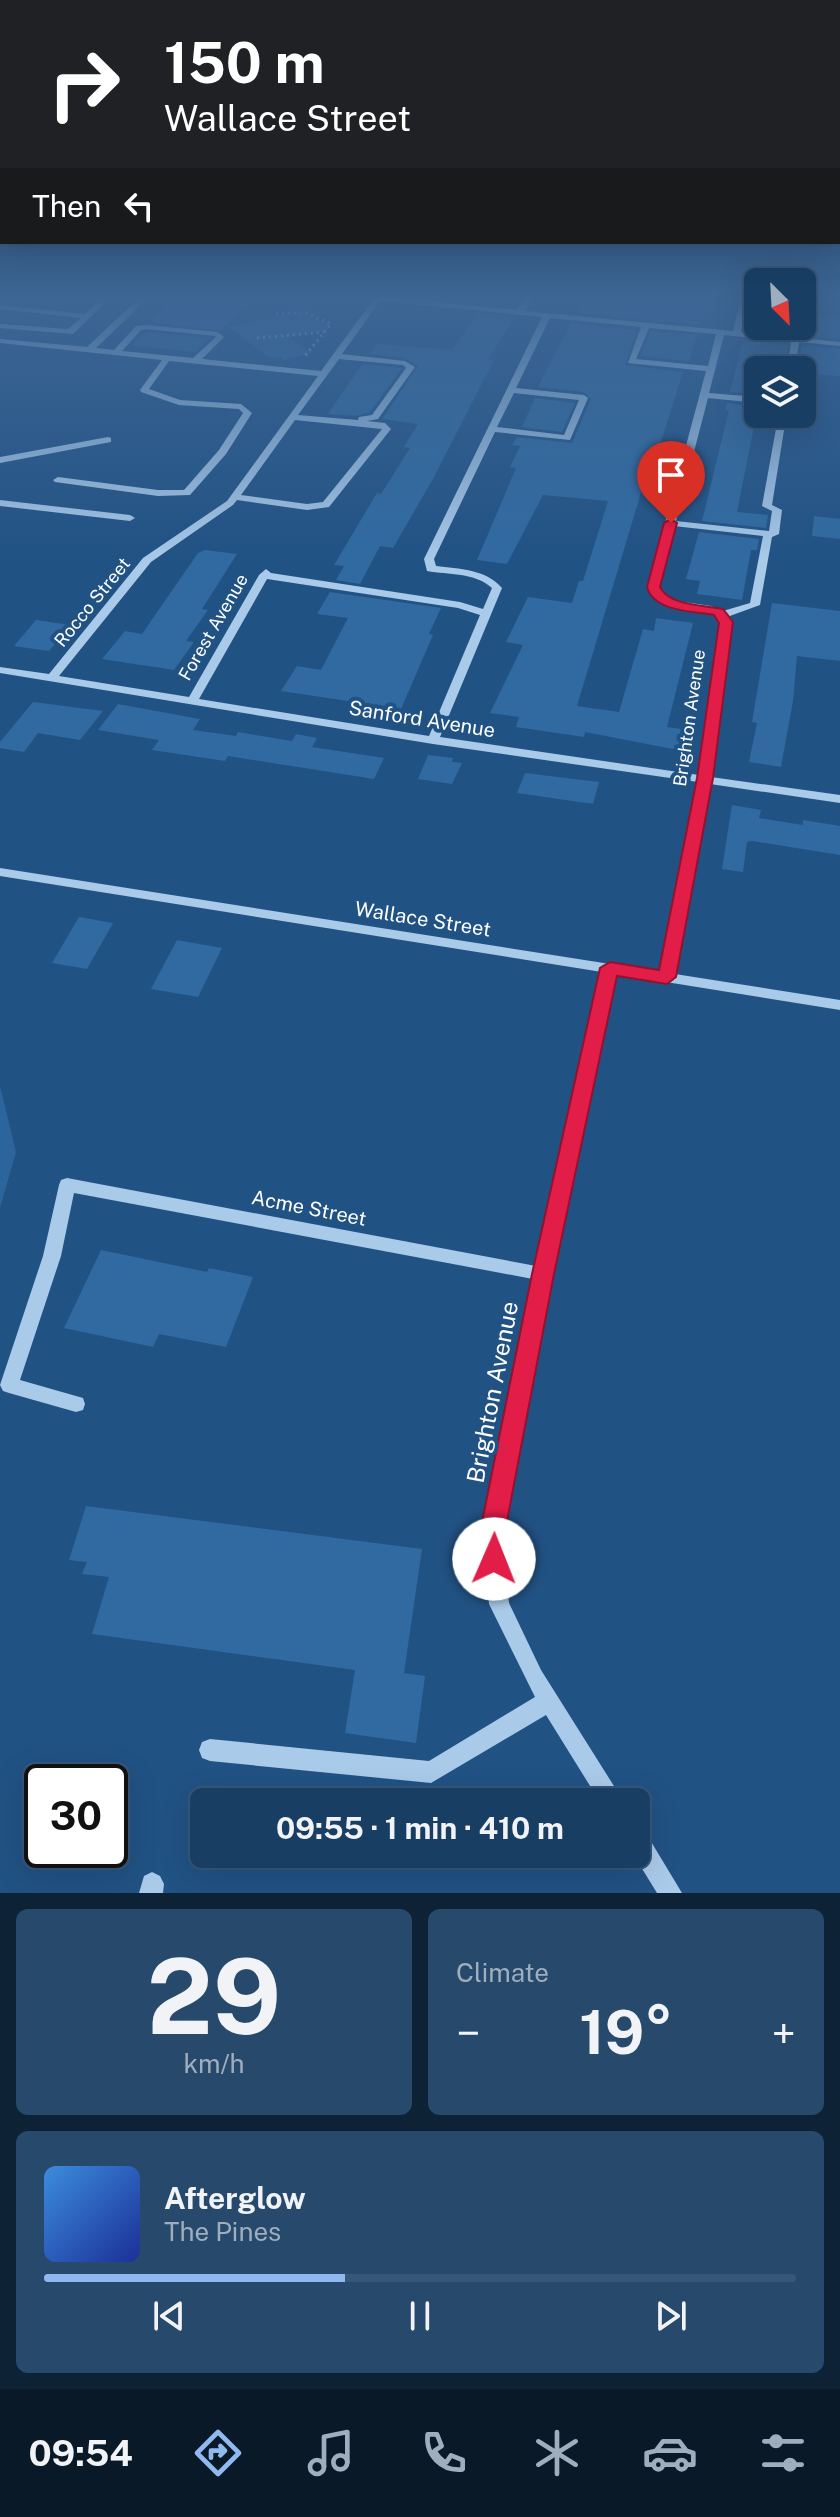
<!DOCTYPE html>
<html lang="en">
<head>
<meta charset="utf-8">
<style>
	:root { --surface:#193e63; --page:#26496c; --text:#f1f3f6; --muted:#9faebe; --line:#375778; --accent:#90b9f0 }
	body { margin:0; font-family:"Public Sans",sans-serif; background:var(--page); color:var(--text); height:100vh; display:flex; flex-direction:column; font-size:30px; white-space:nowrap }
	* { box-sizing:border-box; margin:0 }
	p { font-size:26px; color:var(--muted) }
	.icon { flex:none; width:44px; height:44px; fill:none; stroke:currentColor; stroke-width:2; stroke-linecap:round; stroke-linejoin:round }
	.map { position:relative; height:1893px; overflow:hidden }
	.sheet { display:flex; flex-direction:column; gap:16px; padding:16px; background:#0e2236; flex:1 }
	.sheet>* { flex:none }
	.hud { position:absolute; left:0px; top:0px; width:840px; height:244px; box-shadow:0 8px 32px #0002,0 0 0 2px var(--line); background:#202124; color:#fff; overflow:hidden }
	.needle { width:52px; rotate:156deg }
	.fabs { position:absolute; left:744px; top:268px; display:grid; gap:16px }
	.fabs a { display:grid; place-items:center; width:72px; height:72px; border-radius:12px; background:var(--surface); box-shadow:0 8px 32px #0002,0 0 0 2px var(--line); font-size:40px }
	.speed { position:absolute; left:24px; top:1764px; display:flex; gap:16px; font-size:40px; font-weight:700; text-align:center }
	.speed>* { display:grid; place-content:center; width:104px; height:104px; border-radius:50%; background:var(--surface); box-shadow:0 8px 32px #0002,0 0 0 2px var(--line); line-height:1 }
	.speed .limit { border:4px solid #111; border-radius:12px; background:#fff; color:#111 }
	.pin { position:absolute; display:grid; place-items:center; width:68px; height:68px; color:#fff; margin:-82px -34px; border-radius:50% 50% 50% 0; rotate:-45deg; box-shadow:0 0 8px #0007 }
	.pin .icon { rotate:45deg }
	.me { position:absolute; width:88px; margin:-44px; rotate:1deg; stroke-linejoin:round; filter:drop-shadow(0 0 6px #0008) }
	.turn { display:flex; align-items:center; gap:28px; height:168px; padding:0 32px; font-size:36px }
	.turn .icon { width:104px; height:104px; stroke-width:2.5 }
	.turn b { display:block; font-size:56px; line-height:68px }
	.then { display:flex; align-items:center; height:76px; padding:0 32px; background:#0003; gap:16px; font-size:30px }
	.big { font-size:60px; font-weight:700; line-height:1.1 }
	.sheet .card { flex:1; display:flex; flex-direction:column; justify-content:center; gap:12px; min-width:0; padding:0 28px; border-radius:12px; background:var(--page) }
	.sheet .dial { align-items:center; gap:0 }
	.dial b { font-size:104px; line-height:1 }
	.song { display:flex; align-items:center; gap:24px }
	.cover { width:96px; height:96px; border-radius:12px; background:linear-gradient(135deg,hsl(210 70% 55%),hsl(230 70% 35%)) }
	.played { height:8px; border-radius:4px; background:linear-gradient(90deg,var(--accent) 40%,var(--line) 40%) }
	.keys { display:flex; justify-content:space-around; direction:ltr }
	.heat { display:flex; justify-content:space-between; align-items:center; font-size:44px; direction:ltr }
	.sheet .tiles { flex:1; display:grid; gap:16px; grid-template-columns:1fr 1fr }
	.card:last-child { grid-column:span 2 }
	.trip { position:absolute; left:190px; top:1788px; width:460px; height:80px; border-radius:12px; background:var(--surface); box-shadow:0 8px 32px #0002,0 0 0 2px var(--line); font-weight:700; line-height:80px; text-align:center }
	.dock { display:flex; height:128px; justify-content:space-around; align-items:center; background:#0a1928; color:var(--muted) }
	.dock .icon { width:56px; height:56px }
	.dock .current { color:var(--accent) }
	.dock b { font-size:36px; color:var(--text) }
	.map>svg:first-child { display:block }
	.green { fill:#2b659c }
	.building { fill:#306aa1 }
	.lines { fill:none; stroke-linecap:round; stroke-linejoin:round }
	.path { stroke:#a9cae9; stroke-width:3; stroke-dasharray:2 4; stroke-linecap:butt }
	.minor { fill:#a9cae9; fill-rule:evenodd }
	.route { fill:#e11d48; stroke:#92132f; stroke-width:2 }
	.labels { text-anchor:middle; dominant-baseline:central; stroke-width:8; stroke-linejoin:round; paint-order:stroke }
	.far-street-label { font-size:18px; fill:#fff; stroke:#215284 }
	.street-label { font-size:20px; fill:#fff; stroke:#215284 }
	.near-street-label { font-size:24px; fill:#fff; stroke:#215284 }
</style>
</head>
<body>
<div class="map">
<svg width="840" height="1893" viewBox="0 0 840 1893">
	<rect width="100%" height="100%" fill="#215284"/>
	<path class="green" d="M0 1086 16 1152 0 1208Z"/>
	<g class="building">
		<path d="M586 297 679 304 681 299 708 301 700 325 577 313Z"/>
		<path d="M175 298 245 304 221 331 150 322Z"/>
		<path d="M751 311 758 312V326H802V313L840 317V339L746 329Z"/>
		<path d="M296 312H308L332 328 290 338 312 353 284 360 280 357 272 359 228 327Z"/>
		<path d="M477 314 515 317 488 360H494L433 479 393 548 380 546 360 584 336 580 344 566 334 565 377 493 381 494 410 448 404 447 418 424 382 419 418 366 405 358 369 354 376 344 452 350Z"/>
		<path d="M571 323 637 330 625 365 683 372 659 448H656L649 466 577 706 619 712 643 629 654 631 656 618 693 623 667 727 682 729 678 750 585 732 584 737 516 727 519 717 490 713 523 645 506 642 528 597 572 603 579 581H583L608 501 543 495 507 564 477 560 516 468 510 467 520 446 512 445 517 437 572 443 591 399 584 392 538 387Z"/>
		<path d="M651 331 697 335 689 361 640 356Z"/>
		<path d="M146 332 210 338 195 352 132 345Z"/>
		<path d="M743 340 788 345 785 364 758 362V394L730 392Z"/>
		<path d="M802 345 840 349V376L813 374 814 367 799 366Z"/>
		<path d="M362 364 402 368 370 412 356 416 328 414Z"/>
		<path d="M535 398 575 403 562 432 522 427Z"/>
		<path d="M727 403 758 406 737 512 768 515 766 528 702 521 729 410H725Z"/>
		<path d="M814 516 840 519V539L812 536Z"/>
		<path d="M699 532 759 539 757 550H751L742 600 697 594 700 581 686 579Z"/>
		<path d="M205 550 237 554 202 609 208 610 186 641 194 642 174 670 102 659 125 631 142 634 198 553Z"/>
		<path d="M330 592 441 608 429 634 433 635 401 709 281 691 297 666 321 670 348 618 317 614Z"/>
		<path d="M772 603 840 611V661L797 656 793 701 781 767 749 762 757 723 752 722Z"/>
		<path d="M36 620 71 625 49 651 14 646Z"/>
		<path d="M33 702 103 711 80 740 38 733 24 752 0 748V742Z"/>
		<path d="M118 704 200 719 193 730 236 736 238 732 292 741 296 734 317 738 312 747 384 758 374 779 228 756 225 761 152 750 159 740 98 730Z"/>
		<path d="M428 755 453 758 452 762 462 763 452 784 418 779Z"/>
		<path d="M525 773 599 782 593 804 517 793Z"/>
		<path d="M732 805 761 810 759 818 803 825V820L840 826V855L752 841 747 842 743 872 722 869Z"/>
		<path d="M79 917 113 923 87 969 52 963Z"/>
		<path d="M177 940 222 948 198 997 151 989Z"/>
		<path d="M101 1250 207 1272 209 1268 253 1277 226 1347 159 1334 153 1347 64 1328Z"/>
		<path d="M86 1506 422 1549 404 1673 425 1676 416 1743 345 1733 355 1670 92 1634 109 1577 82 1574 87 1562 69 1560Z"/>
	</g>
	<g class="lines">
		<g class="path">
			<path d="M276 314 305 312 331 324 305 356"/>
			<path d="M257 338 324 332"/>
		</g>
		<g class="minor">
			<path d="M102 297H111L73 334 0 328V324L68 329 81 318 0 309V305L85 314Z"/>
			<path d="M140 297H149L96 348 114 350 136 326 146 325 218 332 224 337 202 359 321 371 373 300 358 297H387L517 310 525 297H533L525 311 733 331 741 297H749L741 332 840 342V346L799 342 795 370H787L791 342 724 335 709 393 758 397V403L708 398 676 521 769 531 772 511 762 506 777 423 789 414H799L785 424 772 505 782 510 779 534 772 537 760 605 727 617 731 622 711 777 840 795V803L710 784 675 974 840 1000V1010L616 974 552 1274 502 1537 509 1603 541 1670 624 1802H600L546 1715 431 1783 210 1761 202 1758 199 1750 202 1742 210 1739 429 1761 535 1697 489 1604 482 1537 533 1279 74 1193 61 1256 20 1380 83 1398 85 1404 83 1410 76 1412 9 1393 3 1391 0 1385 43 1256 59 1185 61 1180 67 1178 536 1266 602 972 0 876V868L661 972 698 782 433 744 0 673V667L49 674 143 558 227 501 318 376 169 361 149 389 180 400 241 404 252 413 226 454 190 495 158 496 55 482 53 480 58 477 158 490H184L219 450 243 413 239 409 179 405 141 392 140 390 162 360 0 343V339L87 347ZM380 301 542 317 424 559 427 571C449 575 474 572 492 588L483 609 460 602 271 573 266 569 259 575 189 697 59 676 151 562 233 505 237 500 307 510 329 507 391 429 385 423 367 421 378 419 415 367 405 361 342 354ZM550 318 641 327 628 363 706 371 648 587C669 621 701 598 721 622L699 775 440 737 502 588C486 569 459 569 436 566L434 559 495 432 570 440 588 398 584 395 516 388ZM649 328 716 334 708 366 636 359ZM146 329 215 336 216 337 193 358 122 351 141 330ZM339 359 403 365 406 368 372 415 359 417 358 420 298 415ZM514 393 579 400 564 435 497 427ZM295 420 382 429 323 502 307 504 241 495ZM674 526 763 536 750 603 723 611 711 606 671 600 663 594 658 587ZM267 579 458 608 480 615 429 736 199 699Z"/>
			<path d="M108 437 111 438V442L0 463V457Z"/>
			<path d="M0 500 130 515 135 518 130 521 0 506Z"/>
			<path d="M636 1827 644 1830 682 1893H657L633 1854H636Z"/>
			<path d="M152 1872 160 1876 164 1884 163 1893H139L144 1876Z"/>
		</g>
	</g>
	<linearGradient id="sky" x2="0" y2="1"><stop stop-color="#122d49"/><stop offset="0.53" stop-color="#3d6694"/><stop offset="1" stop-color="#3d6694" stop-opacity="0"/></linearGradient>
	<rect width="840" height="562" fill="url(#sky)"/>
	<path class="route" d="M671 519 677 523 660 587C669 606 705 605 723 609L733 622 713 778 676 977 667 984 617 976 554 1274 504 1537 507 1559 503 1568 494 1572 485 1568 479 1537 532 1274 600 968 610 962 659 970 697 778 719 623 714 615C692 611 654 612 647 587L664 523Z"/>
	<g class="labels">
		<g class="far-street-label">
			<text transform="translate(92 602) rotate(-51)">Rocco Street</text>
			<text transform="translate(213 627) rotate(-60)">Forest Avenue</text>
			<text transform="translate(689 718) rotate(-82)">Brighton Avenue</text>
		</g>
		<g class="street-label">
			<text transform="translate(422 719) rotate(9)">Sanford Avenue</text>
			<text transform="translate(423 919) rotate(9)">Wallace Street</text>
			<text transform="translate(309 1208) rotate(11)">Acme Street</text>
		</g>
		<g class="near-street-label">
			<text transform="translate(492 1392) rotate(-79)">Brighton Avenue</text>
		</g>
	</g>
</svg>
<div class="fabs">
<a><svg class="needle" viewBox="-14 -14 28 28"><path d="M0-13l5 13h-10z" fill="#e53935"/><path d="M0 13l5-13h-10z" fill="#9faebe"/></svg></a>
<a><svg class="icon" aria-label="layers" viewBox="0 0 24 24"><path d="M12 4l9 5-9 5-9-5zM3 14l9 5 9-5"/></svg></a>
</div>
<div class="speed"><div class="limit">30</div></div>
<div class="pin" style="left:671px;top:523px;background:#d93025"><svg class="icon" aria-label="arrive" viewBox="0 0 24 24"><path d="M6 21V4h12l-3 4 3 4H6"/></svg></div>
<svg class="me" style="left:494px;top:1559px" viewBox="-20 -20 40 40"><circle r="19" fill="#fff"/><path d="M0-13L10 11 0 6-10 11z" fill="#e11d48"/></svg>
<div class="trip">09:55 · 1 min · 410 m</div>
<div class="hud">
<div class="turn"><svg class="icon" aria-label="right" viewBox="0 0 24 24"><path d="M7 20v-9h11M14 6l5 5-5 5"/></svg><div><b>150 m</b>Wallace Street</div></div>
<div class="then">Then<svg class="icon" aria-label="left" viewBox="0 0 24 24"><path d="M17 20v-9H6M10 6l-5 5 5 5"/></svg></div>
</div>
</div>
<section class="sheet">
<div class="tiles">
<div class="card dial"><b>29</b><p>km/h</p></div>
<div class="card"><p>Climate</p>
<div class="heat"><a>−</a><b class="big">19°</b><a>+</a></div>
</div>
<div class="card">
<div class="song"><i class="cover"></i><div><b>Afterglow</b><p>The Pines</p></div></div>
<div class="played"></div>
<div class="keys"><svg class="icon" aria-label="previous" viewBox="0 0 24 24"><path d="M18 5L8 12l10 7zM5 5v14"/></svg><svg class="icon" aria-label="pause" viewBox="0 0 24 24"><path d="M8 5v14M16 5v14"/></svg><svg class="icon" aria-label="next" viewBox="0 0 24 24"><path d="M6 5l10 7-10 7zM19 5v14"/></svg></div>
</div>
</div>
</section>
<nav class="dock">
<b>09:54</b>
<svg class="icon current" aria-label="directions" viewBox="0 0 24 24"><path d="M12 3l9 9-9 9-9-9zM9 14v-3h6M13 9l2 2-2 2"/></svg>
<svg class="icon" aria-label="music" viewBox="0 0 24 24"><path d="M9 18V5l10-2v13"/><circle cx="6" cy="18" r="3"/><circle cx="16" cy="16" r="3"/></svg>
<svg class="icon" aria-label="phone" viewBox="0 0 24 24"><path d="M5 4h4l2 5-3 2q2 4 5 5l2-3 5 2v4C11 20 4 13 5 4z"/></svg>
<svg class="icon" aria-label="climate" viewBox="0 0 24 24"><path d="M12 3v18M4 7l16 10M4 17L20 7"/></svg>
<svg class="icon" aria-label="car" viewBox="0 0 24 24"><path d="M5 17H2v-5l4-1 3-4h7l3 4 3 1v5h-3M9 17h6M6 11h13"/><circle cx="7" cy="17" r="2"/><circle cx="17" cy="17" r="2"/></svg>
<svg class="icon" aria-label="filters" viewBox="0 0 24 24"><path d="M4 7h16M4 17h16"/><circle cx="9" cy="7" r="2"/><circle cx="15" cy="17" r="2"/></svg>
</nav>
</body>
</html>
